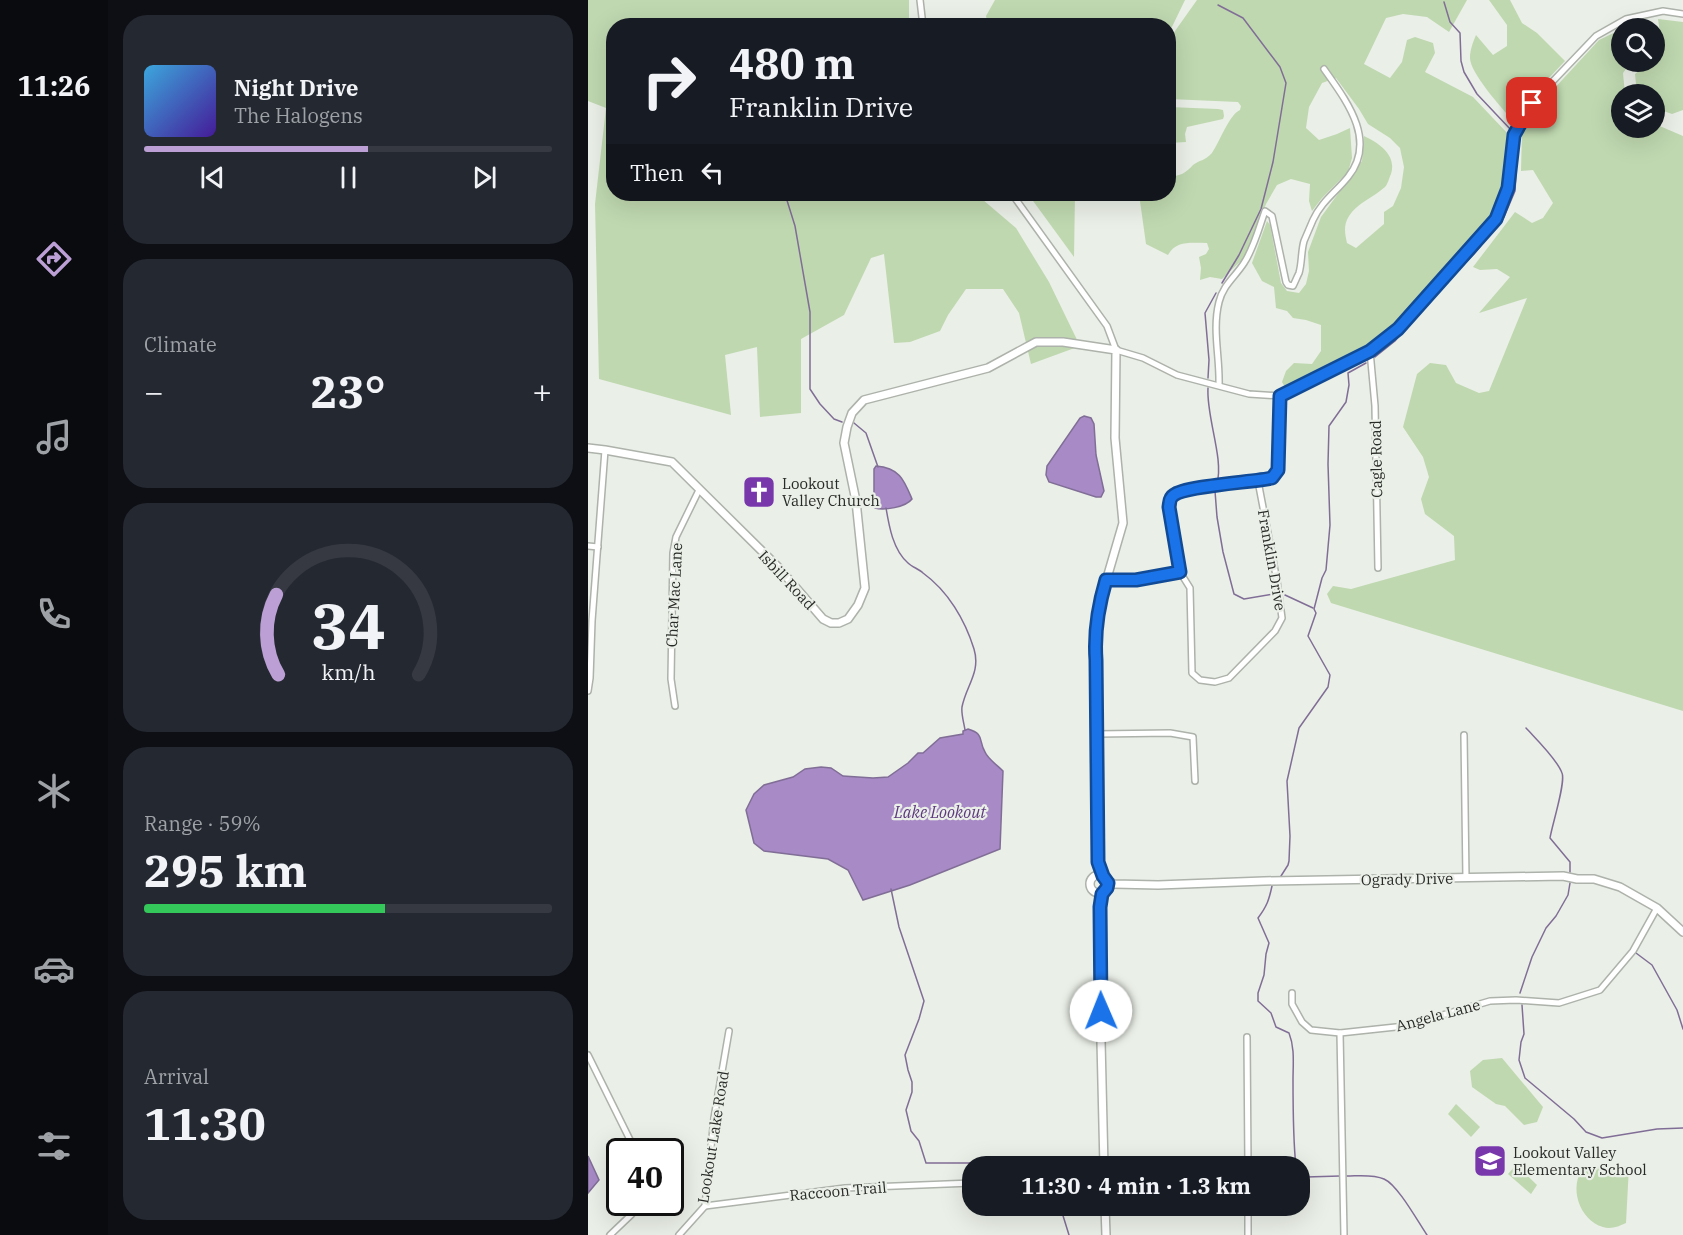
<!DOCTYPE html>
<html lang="en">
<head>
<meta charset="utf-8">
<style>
	:root { --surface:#171b24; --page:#242831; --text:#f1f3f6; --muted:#9ea1a6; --line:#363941; --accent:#bb9fd5 }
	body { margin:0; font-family:"IBM Plex Serif",serif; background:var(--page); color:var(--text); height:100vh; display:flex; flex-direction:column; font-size:22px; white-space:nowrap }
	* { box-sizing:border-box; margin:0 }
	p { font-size:20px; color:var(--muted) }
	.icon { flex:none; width:33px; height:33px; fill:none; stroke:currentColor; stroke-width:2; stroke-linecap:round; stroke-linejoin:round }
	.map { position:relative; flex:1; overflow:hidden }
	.drawer { display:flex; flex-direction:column; gap:15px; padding:15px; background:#0d0f14; width:480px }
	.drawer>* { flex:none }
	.hud { position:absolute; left:18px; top:18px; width:570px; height:183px; border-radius:24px; box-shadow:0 6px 24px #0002; background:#171b24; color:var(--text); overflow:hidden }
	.buttons { position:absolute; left:1023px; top:18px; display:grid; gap:12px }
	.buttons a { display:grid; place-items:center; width:54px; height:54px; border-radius:50%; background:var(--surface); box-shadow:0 6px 24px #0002; font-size:30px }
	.speed { position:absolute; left:18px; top:1138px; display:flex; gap:12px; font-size:30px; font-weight:700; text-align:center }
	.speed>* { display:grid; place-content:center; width:78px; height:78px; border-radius:50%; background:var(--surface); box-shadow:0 6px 24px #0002; line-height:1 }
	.speed .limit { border:3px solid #111; border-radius:9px; background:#fff; color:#111 }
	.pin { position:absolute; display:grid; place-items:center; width:51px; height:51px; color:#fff; margin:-26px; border-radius:12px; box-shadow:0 3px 9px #0006 }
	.me { position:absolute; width:66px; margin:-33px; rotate:359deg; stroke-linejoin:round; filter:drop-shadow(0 0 4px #0008) }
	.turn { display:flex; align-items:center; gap:21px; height:126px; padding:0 24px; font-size:27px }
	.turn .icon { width:78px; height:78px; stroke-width:2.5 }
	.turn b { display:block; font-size:42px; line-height:51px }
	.then { display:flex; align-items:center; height:57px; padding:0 24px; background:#0003; gap:12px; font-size:22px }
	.big { font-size:45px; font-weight:700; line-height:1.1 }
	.drawer .widget { flex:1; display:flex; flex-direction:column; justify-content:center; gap:9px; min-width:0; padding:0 21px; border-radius:24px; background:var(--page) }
	.drawer .dial { align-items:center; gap:0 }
	.dial svg { height:156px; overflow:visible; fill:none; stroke:var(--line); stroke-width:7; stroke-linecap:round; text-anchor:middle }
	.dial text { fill:var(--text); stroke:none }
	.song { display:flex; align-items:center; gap:18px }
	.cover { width:72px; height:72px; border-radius:9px; background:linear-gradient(135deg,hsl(200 70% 55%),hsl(260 70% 35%)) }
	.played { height:6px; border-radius:3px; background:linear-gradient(90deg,var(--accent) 55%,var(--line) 55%) }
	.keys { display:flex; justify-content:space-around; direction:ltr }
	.heat { display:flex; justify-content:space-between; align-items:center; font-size:33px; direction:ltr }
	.charge { height:9px; border-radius:4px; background:linear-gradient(90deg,#34c759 59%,var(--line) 0) }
	.trip { position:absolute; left:374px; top:1156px; width:348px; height:60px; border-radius:24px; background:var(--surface); box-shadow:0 6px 24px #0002; font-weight:700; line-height:60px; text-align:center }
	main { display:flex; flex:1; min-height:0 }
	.tab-bar { display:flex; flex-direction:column; width:108px; justify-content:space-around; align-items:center; background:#090b0e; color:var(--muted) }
	.tab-bar .icon { width:42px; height:42px }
	.tab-bar .active { color:var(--accent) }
	.tab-bar b { font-size:27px; color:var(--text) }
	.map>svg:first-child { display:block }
	.green { fill:#bfd8b0 }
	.water { fill:#a78ac6; stroke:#816e97; stroke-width:1.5 }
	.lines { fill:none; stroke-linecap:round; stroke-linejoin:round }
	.stream { stroke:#816e97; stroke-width:1.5 }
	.minor-casing { stroke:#adb2aa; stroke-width:8 }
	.tertiary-casing { stroke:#adb2aa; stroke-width:10 }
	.minor { stroke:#fff; stroke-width:5 }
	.tertiary { stroke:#fff; stroke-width:7 }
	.route-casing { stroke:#114b97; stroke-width:15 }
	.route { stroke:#1a73e8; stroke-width:10 }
	.labels { text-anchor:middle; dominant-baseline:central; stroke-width:4.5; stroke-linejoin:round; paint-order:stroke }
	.street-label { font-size:15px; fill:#292b28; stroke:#eaefe7 }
	.poi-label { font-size:15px; fill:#292b28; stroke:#eaefe7; text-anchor:start }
	.water-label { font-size:16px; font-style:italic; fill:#5e3880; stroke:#eaefe7 }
</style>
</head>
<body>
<main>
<nav class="tab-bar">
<b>11:26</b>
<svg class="icon active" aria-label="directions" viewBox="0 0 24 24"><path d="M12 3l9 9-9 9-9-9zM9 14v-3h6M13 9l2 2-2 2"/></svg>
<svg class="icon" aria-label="music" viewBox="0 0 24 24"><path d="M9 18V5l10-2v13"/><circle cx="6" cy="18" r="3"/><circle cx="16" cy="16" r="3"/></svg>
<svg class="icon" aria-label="phone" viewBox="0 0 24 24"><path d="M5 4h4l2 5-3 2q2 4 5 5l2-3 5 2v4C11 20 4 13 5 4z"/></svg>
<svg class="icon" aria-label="climate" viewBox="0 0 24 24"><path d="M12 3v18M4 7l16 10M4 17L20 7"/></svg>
<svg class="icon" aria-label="car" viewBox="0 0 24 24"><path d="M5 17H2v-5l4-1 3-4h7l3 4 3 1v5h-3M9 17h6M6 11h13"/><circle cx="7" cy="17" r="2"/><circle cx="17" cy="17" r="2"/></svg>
<svg class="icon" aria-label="filters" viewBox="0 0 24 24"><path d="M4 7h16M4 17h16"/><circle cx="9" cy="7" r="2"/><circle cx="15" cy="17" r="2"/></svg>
</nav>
<section class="drawer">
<div class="widget">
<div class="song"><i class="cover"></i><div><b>Night Drive</b><p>The Halogens</p></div></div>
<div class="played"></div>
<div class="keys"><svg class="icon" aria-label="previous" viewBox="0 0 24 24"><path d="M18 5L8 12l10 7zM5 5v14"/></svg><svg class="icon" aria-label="pause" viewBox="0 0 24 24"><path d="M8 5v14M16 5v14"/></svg><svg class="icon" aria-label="next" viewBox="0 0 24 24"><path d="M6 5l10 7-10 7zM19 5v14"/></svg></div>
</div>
<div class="widget"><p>Climate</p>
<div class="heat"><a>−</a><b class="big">23°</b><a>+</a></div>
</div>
<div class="widget dial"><svg viewBox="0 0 100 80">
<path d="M14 69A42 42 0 1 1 86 69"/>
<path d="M14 69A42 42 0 0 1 13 28" stroke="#bb9fd5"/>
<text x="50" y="56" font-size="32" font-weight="700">34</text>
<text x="50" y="72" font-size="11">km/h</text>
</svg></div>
<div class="widget"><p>Range · 59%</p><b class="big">295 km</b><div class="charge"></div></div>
<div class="widget"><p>Arrival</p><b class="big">11:30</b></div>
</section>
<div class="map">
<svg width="1095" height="1235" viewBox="0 0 1095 1235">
	<rect width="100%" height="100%" fill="#eaefe7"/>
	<g class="green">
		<path d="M0 0H321V25L26 26V194H388L428 228 461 282 492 346 443 364 431 313 415 289H378L360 315 352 331 322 342 306 343 296 254 283 258 256 315 213 339V413L172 417 169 347 137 355 143 415 11 379 7 204 18 108 0 101Z"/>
		<path d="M407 0H597L581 33 580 26 400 25 398 16Z"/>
		<path d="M609 0H879L861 32 839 17 815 14 798 18 776 64 802 78 814 62 819 40 827 37 845 43 847 53 837 72 885 97 921 135 915 185 903 217 809 321 780 346 698 389 694 382 698 371 706 363 724 364 733 351V325L718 320 705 318 699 311 688 308 686 287 674 281 664 263 679 221 682 225 693 283 699 291 711 293 718 284 721 271 720 252 733 217 774 161 776 136C791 143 809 155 803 174 801 178 800 184 797 187 786 197 769 203 761 216 755 225 757 234 759 243L768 248 796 224V212L805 206 813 188 816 167 812 148 802 138 780 124 771 109 748 78 734 83 721 107 718 128 731 140 749 134 762 128 764 158 760 172 734 198 724 211 721 201 722 184 703 179 689 185 678 204 657 257 634 279 622 277 612 280 613 268 611 257 618 254 621 249 619 243C604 243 588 240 580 255L558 244 551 194H580L581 177C592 176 598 173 605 165 611 160 617 161 624 153 632 141 641 115 652 110L653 106 650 102 581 99V45L587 31Z"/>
		<path d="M901 0H922L934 23 949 33 977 61 942 98 924 120C914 108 882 73 882 58 882 50 885 42 888 35L905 55 919 46V25Z"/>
		<path d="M1070 19 1095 22V110L1084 114 1067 108 1066 94H1052L1048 84 1047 74 1062 62H1066L1067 56 1073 40Z"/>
		<path d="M1034 29V62H1043L1035 73 1037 94H1034V128H1066L1067 124 1095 136V711L743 603 739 594 745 586 763 589 867 560 866 536 837 514 833 499 841 477 835 457 815 427 829 374 842 363 858 365 868 383 891 393 901 391 939 298 891 313 922 277 909 269 892 270 885 267 927 212 944 223 955 218 965 203 945 170 933 171 934 132 951 105 1011 40Z"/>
		<path d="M581 107 630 109 635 110 636 116 635 119 599 127 597 134 598 142 581 143Z"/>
		<path d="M440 194H487L486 257Z"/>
		<path d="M914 1058 955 1107 949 1122 936 1125 917 1106 908 1104 884 1087 882 1071 895 1060Z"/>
		<path d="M868 1104 892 1127 883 1137 860 1114Z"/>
		<path d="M928 1165 949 1185 943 1194 920 1174Z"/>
		<path d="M1041 1166 1038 1223C1031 1226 1023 1230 1015 1227 991 1220 980 1186 996 1167Z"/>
	</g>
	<g class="water">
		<path d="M496 416 503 418 506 424 508 455 516 491 513 497H508L461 482 458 475 459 466 492 418Z"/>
		<path d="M288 466C312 468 316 480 324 499 318 507 296 511 287 508L286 504V469Z"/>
		<path d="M380 729C397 734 390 740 397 752 400 759 409 765 415 771L412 849 322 885 275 900 260 870 240 859 176 851 166 843 158 810 166 794 176 785 205 777 217 769 233 767 243 768 255 776 285 778 300 777 320 763 330 753H335L352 738 375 734V731Z"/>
		<path d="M0 1156 11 1180 0 1193Z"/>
	</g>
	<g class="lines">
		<g class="stream">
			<path d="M856 2 862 22 872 33 873 61 876 72 889 94 923 130"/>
			<path d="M630 5 655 18 692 67 698 83 685 162 673 209 651 255 634 283"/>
			<path d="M197 194 207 226 222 312V389L232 404 246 419 254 422"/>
			<path d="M787 357 807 341 837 303 886 254 916 217 927 191 930 137"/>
			<path d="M620 378 621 360 617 313 628 293"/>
			<path d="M620 388C618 416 636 459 629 483"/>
			<path d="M266 423 278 433 290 467"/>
			<path d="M627 491 629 517 635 552 646 594 656 599 686 594"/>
			<path d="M298 508C301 526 305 550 320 563 324 567 331 569 335 573 360 591 377 620 386 649 393 672 378 686 374 707 373 714 376 723 377 730"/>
			<path d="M697 595 725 608"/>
			<path d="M938 728C948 739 969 759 974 773 978 782 964 825 962 838L982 862V872"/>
			<path d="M693 876 700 865 701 861 702 836 699 781 711 728 740 687 742 675 720 636 728 613 726 609 734 578 738 570 742 525 740 464 741 426 758 402 761 385 760 373 778 363"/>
			<path d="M684 886C681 900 679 906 670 918L681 943 678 954 676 975 670 993V1001L683 1013 688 1027 701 1033C707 1048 705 1064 705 1080 705 1109 705 1139 708 1167"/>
			<path d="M303 889 311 927 336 1001 331 1019 317 1055 320 1070 324 1082V1092L318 1110 323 1131 331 1141 338 1163H428L431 1167"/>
			<path d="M1048 953 1064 965 1089 1010 1095 1029"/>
			<path d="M932 993 944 957 958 928 968 916 980 895 982 883"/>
			<path d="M934 1005 936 1034 933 1042 931 1060 937 1078 986 1119 998 1132 1014 1138 1069 1129 1095 1128"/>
			<path d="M711 1174 718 1177 752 1176"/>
			<path d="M759 1176C770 1176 785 1174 796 1179 810 1185 830 1222 839 1235"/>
			<path d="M472 1206 481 1235"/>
		</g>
		<g class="minor-casing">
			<g id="minor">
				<path d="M332 0 335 26"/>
				<path d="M424 194 519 326 528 350 555 358 589 375 661 394 692 396 782 351 810 329 908 219 920 188 926 135 944 103 1008 36 1038 19 1075 11 1095 14"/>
				<path d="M782 351 787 406 790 568"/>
				<path d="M631 385C632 357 624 330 631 302 635 285 647 277 656 263 666 248 671 228 677 211L684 216 698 282 700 285 705 286C707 282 709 277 711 273 714 263 713 251 716 241 719 234 722 227 725 220 733 202 748 192 760 177 790 140 757 99 736 69"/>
				<path d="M670 481 689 581 694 618 687 631 641 678 627 682 612 680 604 673 602 588 592 572 581 507 582 499 590 493 600 490 684 478 690 470 692 396"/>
				<path d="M0 546 10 547"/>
				<path d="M518 580H548L592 572"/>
				<path d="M0 691 2 678 4 621 17 450"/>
				<path d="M87 706 83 679 85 553 88 537 111 490"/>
				<path d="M509 734 582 733 605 737 607 781"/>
				<path d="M876 735 878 878"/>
				<path d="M704 993V1004L714 1022 723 1030 752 1033 817 1026 902 1001 928 1000 971 1003 1012 990 1045 951 1069 908"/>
				<path d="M752 1033 756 1235"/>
				<path d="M659 1037 660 1167"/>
				<path d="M0 1055 48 1152"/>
				<path d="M117 1206 257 1188 384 1183"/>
				<path d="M660 1206V1235"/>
				<path d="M22 1235 44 1214 53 1203"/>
				<path d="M91 1235 117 1206 126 1118 141 1031"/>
			</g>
		</g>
		<g class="tertiary-casing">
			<g id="tertiary">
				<path d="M0 448 17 450 84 462 190 567 235 619 243 623H251L260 619 270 605 277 588 268 501 256 443 259 427 264 413 276 400 400 368 448 342H475L528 350 527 438 535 523 512 602 507 641 510 862 515 876"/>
				<circle cx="511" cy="884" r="9"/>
				<path d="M519 880 526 884 570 885 676 881 975 876 989 879H1006L1032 887 1069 908 1095 932"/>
				<path d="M515 892 512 907 511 957 516 1167"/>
				<path d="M517 1206 518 1235"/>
			</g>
		</g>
		<use href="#minor" class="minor"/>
		<use href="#tertiary" class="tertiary"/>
	</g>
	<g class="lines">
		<g class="route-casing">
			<path id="route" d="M513 1011 512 907 514 894 519 888 520 883 515 876 510 862 508 660C506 633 510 607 518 580H548L592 572 581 507C582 502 581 498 586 495 597 486 665 482 684 478L690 470 692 396 782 351 810 329 908 219 920 188 926 135 944 103"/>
		</g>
		<use href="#route" class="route"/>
	</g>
	<defs>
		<g id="church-square" transform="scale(1.725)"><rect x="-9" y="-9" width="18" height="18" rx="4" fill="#7838ac" stroke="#eaefe7"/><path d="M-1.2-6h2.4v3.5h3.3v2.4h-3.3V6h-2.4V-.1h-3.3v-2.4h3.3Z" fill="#fff"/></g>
		<g id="school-square" transform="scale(1.725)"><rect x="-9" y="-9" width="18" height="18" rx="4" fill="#7838ac" stroke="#eaefe7"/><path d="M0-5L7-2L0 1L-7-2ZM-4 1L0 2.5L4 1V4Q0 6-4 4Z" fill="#fff"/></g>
	</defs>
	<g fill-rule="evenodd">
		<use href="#church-square" x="171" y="492"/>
		<use href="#school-square" x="902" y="1161"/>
	</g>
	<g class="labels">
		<g class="street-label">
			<text transform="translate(788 459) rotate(-91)">Cagle Road</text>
			<text transform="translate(684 560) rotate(80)">Franklin Drive</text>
			<text transform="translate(199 580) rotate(47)">Isbill Road</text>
			<text transform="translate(86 595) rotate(-87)">Char Mac Lane</text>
			<text transform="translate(819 879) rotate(-1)">Ogrady Drive</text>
			<text transform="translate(850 1015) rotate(-15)">Angela Lane</text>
			<text transform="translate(125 1137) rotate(-81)">Lookout Lake Road</text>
			<text transform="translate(250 1191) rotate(-5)">Raccoon Trail</text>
		</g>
		<g class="poi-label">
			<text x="194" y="483">Lookout<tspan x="194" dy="17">Valley Church</tspan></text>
			<text x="925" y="1152">Lookout Valley<tspan x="925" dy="17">Elementary School</tspan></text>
		</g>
		<g class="water-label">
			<text x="352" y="812">Lake Lookout</text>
		</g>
	</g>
</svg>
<div class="buttons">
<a><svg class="icon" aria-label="search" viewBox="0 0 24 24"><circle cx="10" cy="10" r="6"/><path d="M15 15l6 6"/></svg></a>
<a><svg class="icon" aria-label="layers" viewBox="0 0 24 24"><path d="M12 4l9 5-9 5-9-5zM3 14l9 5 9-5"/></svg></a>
</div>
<div class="speed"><div class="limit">40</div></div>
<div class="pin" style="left:944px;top:103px;background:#d93025"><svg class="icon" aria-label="arrive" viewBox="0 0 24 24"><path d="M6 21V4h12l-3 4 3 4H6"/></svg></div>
<svg class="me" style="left:513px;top:1011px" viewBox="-20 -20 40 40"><circle r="19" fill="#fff"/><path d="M0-13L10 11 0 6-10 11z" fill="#1a73e8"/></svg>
<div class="trip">11:30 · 4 min · 1.3 km</div>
<div class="hud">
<div class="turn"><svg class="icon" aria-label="right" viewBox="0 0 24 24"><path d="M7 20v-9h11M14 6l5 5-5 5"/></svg><div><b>480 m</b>Franklin Drive</div></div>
<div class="then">Then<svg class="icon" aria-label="left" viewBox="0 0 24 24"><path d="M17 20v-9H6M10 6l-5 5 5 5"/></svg></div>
</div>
</div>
</main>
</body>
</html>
